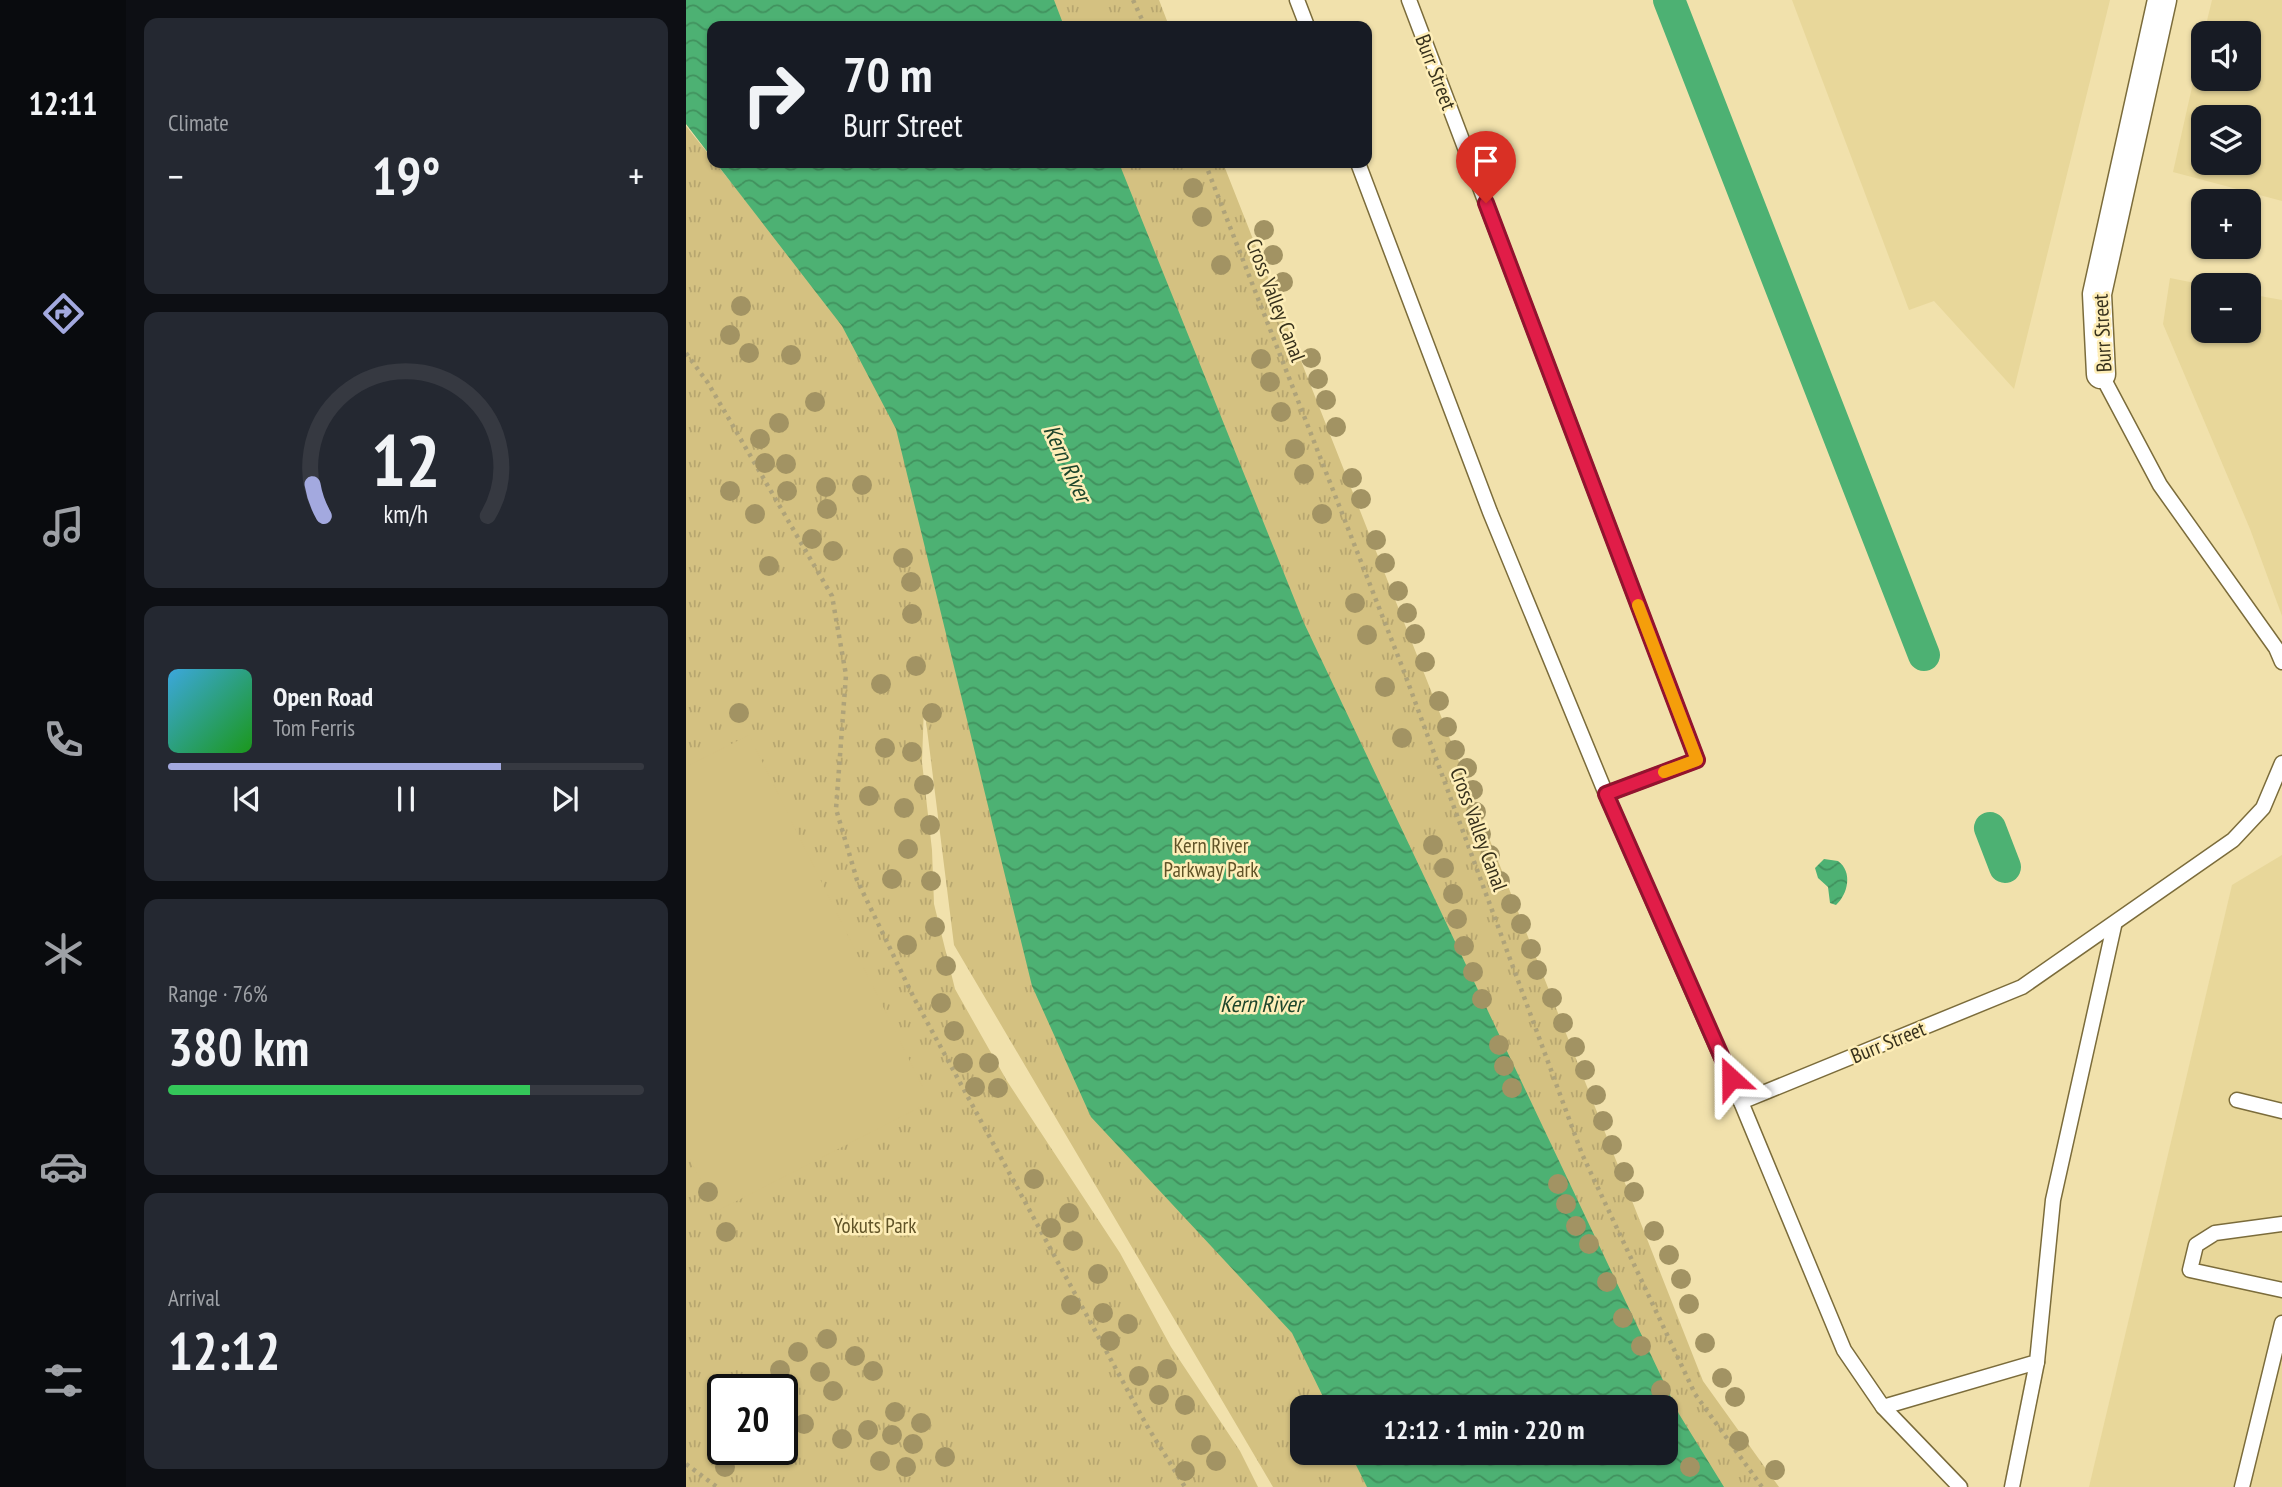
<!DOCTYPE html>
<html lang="en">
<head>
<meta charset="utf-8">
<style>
	:root { --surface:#171b24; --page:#242831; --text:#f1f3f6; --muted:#9ea1a6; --line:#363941; --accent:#a3a9df }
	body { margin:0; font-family:"PT Sans Narrow",sans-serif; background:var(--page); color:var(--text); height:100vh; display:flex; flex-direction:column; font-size:26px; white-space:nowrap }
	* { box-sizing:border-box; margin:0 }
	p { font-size:23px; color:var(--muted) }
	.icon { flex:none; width:38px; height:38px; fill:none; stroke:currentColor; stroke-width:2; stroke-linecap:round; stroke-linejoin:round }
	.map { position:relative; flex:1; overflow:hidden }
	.sheet { display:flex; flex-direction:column; gap:18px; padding:18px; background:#0d0f14; width:560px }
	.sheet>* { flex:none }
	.banner { position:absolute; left:21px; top:21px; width:665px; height:147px; border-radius:14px; box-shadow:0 2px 5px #0004; background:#171b24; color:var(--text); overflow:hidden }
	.buttons { position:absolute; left:1505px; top:21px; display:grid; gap:14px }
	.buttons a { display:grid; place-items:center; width:70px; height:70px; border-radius:14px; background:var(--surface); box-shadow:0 2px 5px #0004; font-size:35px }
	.speed { position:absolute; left:21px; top:1374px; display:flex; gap:14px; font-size:35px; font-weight:700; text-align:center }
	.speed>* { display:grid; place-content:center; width:91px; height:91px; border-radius:50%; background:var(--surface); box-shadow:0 2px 5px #0004; line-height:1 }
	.speed .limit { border:4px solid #111; border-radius:10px; background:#fff; color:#111 }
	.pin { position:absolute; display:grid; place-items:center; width:60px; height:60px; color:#fff; margin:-72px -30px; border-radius:50% 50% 50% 0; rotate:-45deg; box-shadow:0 0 7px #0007 }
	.pin .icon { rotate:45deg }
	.me { position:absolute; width:77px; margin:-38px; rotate:336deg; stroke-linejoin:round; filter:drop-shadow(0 0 5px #0008) }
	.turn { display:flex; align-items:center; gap:24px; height:147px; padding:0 21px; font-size:32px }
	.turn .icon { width:91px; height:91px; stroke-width:2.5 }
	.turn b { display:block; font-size:49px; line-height:60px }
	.big { font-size:52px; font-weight:800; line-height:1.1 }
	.sheet .tile { flex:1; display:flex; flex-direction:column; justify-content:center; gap:10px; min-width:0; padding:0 24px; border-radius:14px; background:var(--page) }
	.sheet .dial { align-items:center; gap:0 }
	.dial svg { height:182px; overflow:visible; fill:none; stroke:var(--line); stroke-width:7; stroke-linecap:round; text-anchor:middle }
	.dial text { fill:var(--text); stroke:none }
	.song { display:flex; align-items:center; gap:21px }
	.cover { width:84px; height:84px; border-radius:10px; background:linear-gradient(135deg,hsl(200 70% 55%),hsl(120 70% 35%)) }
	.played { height:7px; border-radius:4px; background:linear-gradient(90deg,var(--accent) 70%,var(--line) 70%) }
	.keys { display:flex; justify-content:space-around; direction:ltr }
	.heat { display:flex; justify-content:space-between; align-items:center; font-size:38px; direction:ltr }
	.charge { height:10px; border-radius:5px; background:linear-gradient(90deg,#34c759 76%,var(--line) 0) }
	.trip { position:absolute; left:604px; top:1395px; width:388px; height:70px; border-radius:14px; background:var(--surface); box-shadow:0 2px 5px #0004; font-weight:800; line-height:70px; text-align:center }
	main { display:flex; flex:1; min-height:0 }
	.tab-bar { display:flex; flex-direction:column; width:126px; justify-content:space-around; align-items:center; background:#090b0e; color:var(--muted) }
	.tab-bar .icon { width:49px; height:49px }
	.tab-bar .active { color:var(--accent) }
	.tab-bar b { font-size:32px; color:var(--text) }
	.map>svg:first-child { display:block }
	.built { fill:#e8d79a; fill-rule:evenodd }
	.park { fill:url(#park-tufts); fill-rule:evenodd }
	.pitch { fill:#d4c181 }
	.water { fill:url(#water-waves) }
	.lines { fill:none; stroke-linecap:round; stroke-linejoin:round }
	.canal { stroke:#4db173; stroke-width:32 }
	.service-casing { stroke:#7b6c3b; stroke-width:17 }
	.minor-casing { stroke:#7b6c3b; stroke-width:31 }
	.path { stroke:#afa379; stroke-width:4.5; stroke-dasharray:3.5 5; stroke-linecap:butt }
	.service { stroke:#fff; stroke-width:14 }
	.minor { stroke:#fff; stroke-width:28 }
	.tree { fill:#a29363 }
	.route-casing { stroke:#92132f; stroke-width:18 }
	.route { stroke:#e11d48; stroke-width:12 }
	.slow { stroke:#f59e0b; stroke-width:12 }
	.labels { text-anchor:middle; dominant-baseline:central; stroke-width:5; stroke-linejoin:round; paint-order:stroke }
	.street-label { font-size:21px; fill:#37311c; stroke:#feeeb8 }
	.park-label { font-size:21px; fill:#615428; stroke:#feeeb8 }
	.water-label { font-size:23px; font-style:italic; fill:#1d452b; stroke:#feeeb8 }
</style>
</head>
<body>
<main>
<nav class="tab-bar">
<b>12:11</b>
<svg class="icon active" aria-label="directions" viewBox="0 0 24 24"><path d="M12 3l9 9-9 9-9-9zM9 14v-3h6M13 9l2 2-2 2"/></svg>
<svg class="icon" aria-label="music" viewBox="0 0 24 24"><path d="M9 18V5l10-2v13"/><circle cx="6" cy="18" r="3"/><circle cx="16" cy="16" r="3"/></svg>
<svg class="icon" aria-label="phone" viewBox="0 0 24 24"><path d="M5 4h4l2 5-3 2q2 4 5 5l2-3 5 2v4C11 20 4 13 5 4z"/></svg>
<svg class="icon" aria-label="climate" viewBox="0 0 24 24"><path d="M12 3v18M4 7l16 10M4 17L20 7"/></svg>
<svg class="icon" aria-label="car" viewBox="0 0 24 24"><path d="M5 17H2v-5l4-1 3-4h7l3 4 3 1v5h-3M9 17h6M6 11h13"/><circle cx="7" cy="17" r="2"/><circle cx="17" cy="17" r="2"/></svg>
<svg class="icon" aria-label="filters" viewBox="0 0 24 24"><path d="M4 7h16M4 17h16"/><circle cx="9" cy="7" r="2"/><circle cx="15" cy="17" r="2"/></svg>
</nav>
<section class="sheet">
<div class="tile"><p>Climate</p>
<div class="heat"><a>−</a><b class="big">19°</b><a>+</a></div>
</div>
<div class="tile dial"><svg viewBox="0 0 100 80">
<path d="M14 69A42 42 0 1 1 86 69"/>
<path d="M14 69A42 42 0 0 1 9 55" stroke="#a3a9df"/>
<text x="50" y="56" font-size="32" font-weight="700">12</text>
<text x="50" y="72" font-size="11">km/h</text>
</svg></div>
<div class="tile">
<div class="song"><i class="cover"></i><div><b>Open Road</b><p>Tom Ferris</p></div></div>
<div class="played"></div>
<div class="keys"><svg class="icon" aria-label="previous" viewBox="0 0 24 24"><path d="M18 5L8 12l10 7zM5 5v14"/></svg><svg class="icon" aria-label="pause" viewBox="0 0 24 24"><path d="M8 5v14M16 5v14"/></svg><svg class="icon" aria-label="next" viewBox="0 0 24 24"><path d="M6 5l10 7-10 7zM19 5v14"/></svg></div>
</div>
<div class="tile"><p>Range · 76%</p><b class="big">380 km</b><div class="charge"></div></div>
<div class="tile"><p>Arrival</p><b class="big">12:12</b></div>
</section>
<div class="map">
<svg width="1596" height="1487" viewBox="0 0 1596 1487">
	<defs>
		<pattern id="park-tufts" width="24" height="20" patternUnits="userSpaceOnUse" patternTransform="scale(1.75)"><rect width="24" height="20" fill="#d4c181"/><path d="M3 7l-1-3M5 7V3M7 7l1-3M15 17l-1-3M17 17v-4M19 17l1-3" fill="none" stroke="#b7a66f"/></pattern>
		<pattern id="water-waves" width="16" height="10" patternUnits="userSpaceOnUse" patternTransform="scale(1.75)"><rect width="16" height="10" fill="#4db173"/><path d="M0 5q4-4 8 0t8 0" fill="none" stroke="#41915e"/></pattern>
	</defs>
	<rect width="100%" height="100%" fill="#f1e1ac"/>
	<g class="built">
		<path d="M1106 0H1424L1328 389 1248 301 1223 310Z"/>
		<path d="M1526 0H1596V201L1487 172 1517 38V79H1563V33H1518ZM1517 117H1563V163H1517Z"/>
		<path d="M1484 278 1519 285 1517 331H1563V294L1596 300V616L1564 529 1477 324Z"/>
		<path d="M1596 855V1487H1403L1546 885Z"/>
	</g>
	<g class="park">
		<path d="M0 0H473L483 26H26V156L0 124Z"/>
		<path d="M0 126 72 216 32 163H537L1017 1381 1093 1487H587L268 945 238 705 236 762 246 850 248 904 269 989 321 1081 434 1253 485 1347 554 1451 572 1487H0ZM37 1390H96V1449H37ZM616 1407H980V1452H616Z"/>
	</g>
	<path class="pitch" d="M63 735 244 1102 31 1211 0 1152V767Z"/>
	<g class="water">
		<path d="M0 0H368L378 26H26V158L0 124Z"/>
		<path d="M30 163H433L618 623 993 1414 1038 1487H681L664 1453 980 1452V1407H642L606 1333 405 1117 346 986 210 429 156 326Z"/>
		<path d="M1138 859 1152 861C1167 872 1162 894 1150 905L1144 903 1142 887 1132 878 1129 868Z"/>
	</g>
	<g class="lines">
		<g class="canal">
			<path d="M983 0 1238 655"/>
			<path d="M1304 828 1319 867"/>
		</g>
		<g class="service-casing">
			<g id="service">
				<path d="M611 0 621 26"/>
				<path d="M723 0 1011 760 920 794"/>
				<path d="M672 163 804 512 920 794 1055 1102 1158 1350 1197 1407 1351 1362 1367 1200 1428 926"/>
				<path d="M1415 374 1474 485 1590 648 1596 662"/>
				<path d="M1551 1100 1596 1111"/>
				<path d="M1055 1102 1336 987 1547 840 1577 808 1596 763"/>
				<path d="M1596 1224 1529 1233 1510 1245 1504 1270 1596 1290"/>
				<path d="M1197 1407 1274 1487"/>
				<path d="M1326 1487 1351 1362"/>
				<path d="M1556 1487 1596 1323"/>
			</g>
		</g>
		<g class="minor-casing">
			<path id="minor" d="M1415 374 1411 294 1476 0"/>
		</g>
		<g class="path">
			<path d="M447 0 459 26"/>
			<path d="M519 163 717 669 896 1154 1009 1394 1076 1487"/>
			<path d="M0 353 22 383 146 596 160 675 150 809 171 880 228 998 461 1426 499 1487"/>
			<path d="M0 1464 31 1487"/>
		</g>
		<use href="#service" class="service"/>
		<use href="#minor" class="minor"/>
	</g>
	<g class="tree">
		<circle cx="507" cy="188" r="10"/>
		<circle cx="516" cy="217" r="10"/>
		<circle cx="578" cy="230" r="10"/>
		<circle cx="587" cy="255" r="10"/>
		<circle cx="535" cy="265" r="10"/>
		<circle cx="597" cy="282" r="10"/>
		<circle cx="55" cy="306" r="10"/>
		<circle cx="44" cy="335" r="10"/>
		<circle cx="63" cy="353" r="10"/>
		<circle cx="105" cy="355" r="10"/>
		<circle cx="625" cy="358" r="10"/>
		<circle cx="575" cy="359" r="10"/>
		<circle cx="632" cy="379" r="10"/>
		<circle cx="584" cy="382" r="10"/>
		<circle cx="640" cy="400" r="10"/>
		<circle cx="129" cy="402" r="10"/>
		<circle cx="595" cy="412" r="10"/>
		<circle cx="93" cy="423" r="10"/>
		<circle cx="650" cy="427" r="10"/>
		<circle cx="74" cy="439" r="10"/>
		<circle cx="609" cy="449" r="10"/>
		<circle cx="79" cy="463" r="10"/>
		<circle cx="100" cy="464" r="10"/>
		<circle cx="618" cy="474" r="10"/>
		<circle cx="666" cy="478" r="10"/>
		<circle cx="176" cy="485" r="10"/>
		<circle cx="140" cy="487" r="10"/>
		<circle cx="44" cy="491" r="10"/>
		<circle cx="101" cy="491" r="10"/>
		<circle cx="675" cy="499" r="10"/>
		<circle cx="141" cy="509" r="10"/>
		<circle cx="69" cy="514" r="10"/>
		<circle cx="636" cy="514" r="10"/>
		<circle cx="126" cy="539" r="10"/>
		<circle cx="690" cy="540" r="10"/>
		<circle cx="147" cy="551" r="10"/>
		<circle cx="217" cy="558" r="10"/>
		<circle cx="699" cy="563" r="10"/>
		<circle cx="83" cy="566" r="10"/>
		<circle cx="225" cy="582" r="10"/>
		<circle cx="712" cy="591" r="10"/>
		<circle cx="669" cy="603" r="10"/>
		<circle cx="721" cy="613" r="10"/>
		<circle cx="226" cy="614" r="10"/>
		<circle cx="729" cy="634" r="10"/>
		<circle cx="681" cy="635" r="10"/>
		<circle cx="739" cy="662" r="10"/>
		<circle cx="230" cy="666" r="10"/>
		<circle cx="195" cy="684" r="10"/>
		<circle cx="699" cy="687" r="10"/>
		<circle cx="753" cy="701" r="10"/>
		<circle cx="53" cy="713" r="10"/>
		<circle cx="246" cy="713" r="10"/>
		<circle cx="761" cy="727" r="10"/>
		<circle cx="716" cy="738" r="10"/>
		<circle cx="199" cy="748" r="10"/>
		<circle cx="769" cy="750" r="10"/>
		<circle cx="226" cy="752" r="10"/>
		<circle cx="781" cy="768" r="10"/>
		<circle cx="238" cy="785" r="10"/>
		<circle cx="787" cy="790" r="10"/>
		<circle cx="183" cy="796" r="10"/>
		<circle cx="218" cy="808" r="10"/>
		<circle cx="790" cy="812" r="10"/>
		<circle cx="244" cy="825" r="10"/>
		<circle cx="795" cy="834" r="10"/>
		<circle cx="747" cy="845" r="10"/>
		<circle cx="222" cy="849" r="10"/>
		<circle cx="804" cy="855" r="10"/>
		<circle cx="758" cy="868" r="10"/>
		<circle cx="206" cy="879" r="10"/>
		<circle cx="245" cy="881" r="10"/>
		<circle cx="814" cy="881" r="10"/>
		<circle cx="767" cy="894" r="10"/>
		<circle cx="825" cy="904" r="10"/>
		<circle cx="771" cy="919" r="10"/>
		<circle cx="835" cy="924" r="10"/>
		<circle cx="249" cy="927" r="10"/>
		<circle cx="221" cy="945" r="10"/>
		<circle cx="778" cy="946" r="10"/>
		<circle cx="845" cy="949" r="10"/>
		<circle cx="260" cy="966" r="10"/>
		<circle cx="851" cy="970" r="10"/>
		<circle cx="787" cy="972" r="10"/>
		<circle cx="866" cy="998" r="10"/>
		<circle cx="796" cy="999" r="10"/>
		<circle cx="255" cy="1003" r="10"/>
		<circle cx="877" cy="1023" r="10"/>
		<circle cx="268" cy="1031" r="10"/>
		<circle cx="813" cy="1045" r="10"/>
		<circle cx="889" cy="1047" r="10"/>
		<circle cx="277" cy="1063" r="10"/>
		<circle cx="303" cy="1063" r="10"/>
		<circle cx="818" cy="1066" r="10"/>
		<circle cx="899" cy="1070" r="10"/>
		<circle cx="289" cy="1087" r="10"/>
		<circle cx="312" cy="1088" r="10"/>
		<circle cx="826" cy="1088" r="10"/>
		<circle cx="910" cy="1095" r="10"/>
		<circle cx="917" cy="1121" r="10"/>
		<circle cx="926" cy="1145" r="10"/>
		<circle cx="938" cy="1172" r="10"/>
		<circle cx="348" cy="1179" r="10"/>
		<circle cx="872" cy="1184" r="10"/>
		<circle cx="22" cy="1192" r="10"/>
		<circle cx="948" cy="1192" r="10"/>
		<circle cx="880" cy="1204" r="10"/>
		<circle cx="383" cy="1213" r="10"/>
		<circle cx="890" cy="1226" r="10"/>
		<circle cx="365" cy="1228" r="10"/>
		<circle cx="968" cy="1231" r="10"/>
		<circle cx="40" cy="1232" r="10"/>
		<circle cx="387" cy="1241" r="10"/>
		<circle cx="903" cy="1244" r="10"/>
		<circle cx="983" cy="1255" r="10"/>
		<circle cx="412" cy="1274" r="10"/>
		<circle cx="995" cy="1279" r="10"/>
		<circle cx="921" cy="1282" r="10"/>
		<circle cx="1003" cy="1304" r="10"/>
		<circle cx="385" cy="1305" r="10"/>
		<circle cx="417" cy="1313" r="10"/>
		<circle cx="937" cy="1318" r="10"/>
		<circle cx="442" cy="1324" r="10"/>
		<circle cx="141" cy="1339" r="10"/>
		<circle cx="424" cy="1341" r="10"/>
		<circle cx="1019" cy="1343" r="10"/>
		<circle cx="955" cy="1346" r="10"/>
		<circle cx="112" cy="1352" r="10"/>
		<circle cx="169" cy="1356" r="10"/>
		<circle cx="481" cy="1369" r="10"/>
		<circle cx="94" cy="1370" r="10"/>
		<circle cx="187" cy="1371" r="10"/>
		<circle cx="134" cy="1372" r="10"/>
		<circle cx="453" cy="1376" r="10"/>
		<circle cx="1036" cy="1378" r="10"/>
		<circle cx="975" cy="1390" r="10"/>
		<circle cx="147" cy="1391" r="10"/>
		<circle cx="473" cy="1395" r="10"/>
		<circle cx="1049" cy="1397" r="10"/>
		<circle cx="499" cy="1405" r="10"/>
		<circle cx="209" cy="1412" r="10"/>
		<circle cx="235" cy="1423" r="10"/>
		<circle cx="118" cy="1424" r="10"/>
		<circle cx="182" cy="1430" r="10"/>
		<circle cx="206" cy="1435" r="10"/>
		<circle cx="156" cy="1439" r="10"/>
		<circle cx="1053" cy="1441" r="10"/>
		<circle cx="227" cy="1444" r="10"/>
		<circle cx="515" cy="1445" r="10"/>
		<circle cx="259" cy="1457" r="10"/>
		<circle cx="194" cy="1461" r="10"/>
		<circle cx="530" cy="1461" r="10"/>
		<circle cx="39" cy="1467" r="10"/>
		<circle cx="220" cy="1467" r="10"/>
		<circle cx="1004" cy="1467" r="10"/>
		<circle cx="1089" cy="1470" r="10"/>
		<circle cx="499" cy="1471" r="10"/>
	</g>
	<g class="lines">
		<g class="route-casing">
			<path id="route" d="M800 203 1011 760 920 794 1045 1078"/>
		</g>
		<use href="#route" class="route"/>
		<path class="slow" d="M952 605 1011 760 978 772"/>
	</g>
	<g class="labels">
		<g class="street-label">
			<text transform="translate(750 72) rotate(69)">Burr Street</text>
			<text transform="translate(590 300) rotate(69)">Cross Valley Canal</text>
			<text transform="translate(1416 333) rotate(-93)">Burr Street</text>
			<text transform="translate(793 829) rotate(70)">Cross Valley Canal</text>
			<text transform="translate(1202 1042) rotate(-22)">Burr Street</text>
		</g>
		<g class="park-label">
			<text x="525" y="845">Kern River<tspan x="525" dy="24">Parkway Park</tspan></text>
			<text x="189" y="1225">Yokuts Park</text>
		</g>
		<g class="water-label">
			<text transform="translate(382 463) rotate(65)">Kern River</text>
			<text x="575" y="1003">Kern River</text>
		</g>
	</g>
</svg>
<div class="buttons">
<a><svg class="icon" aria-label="sound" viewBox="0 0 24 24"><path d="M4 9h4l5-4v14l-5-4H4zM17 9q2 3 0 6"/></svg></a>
<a><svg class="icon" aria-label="layers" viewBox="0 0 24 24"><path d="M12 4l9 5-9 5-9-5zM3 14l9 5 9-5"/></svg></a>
<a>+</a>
<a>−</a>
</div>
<div class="speed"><div class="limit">20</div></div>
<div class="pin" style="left:800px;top:203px;background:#d93025"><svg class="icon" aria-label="arrive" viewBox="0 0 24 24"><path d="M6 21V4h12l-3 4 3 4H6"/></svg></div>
<svg class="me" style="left:1045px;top:1078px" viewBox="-20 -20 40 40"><path d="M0-17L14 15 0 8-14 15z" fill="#e11d48" stroke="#fff" stroke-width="4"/></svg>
<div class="trip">12:12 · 1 min · 220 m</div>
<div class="banner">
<div class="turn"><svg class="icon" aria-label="right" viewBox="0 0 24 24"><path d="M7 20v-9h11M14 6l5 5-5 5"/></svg><div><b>70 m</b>Burr Street</div></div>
</div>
</div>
</main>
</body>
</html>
